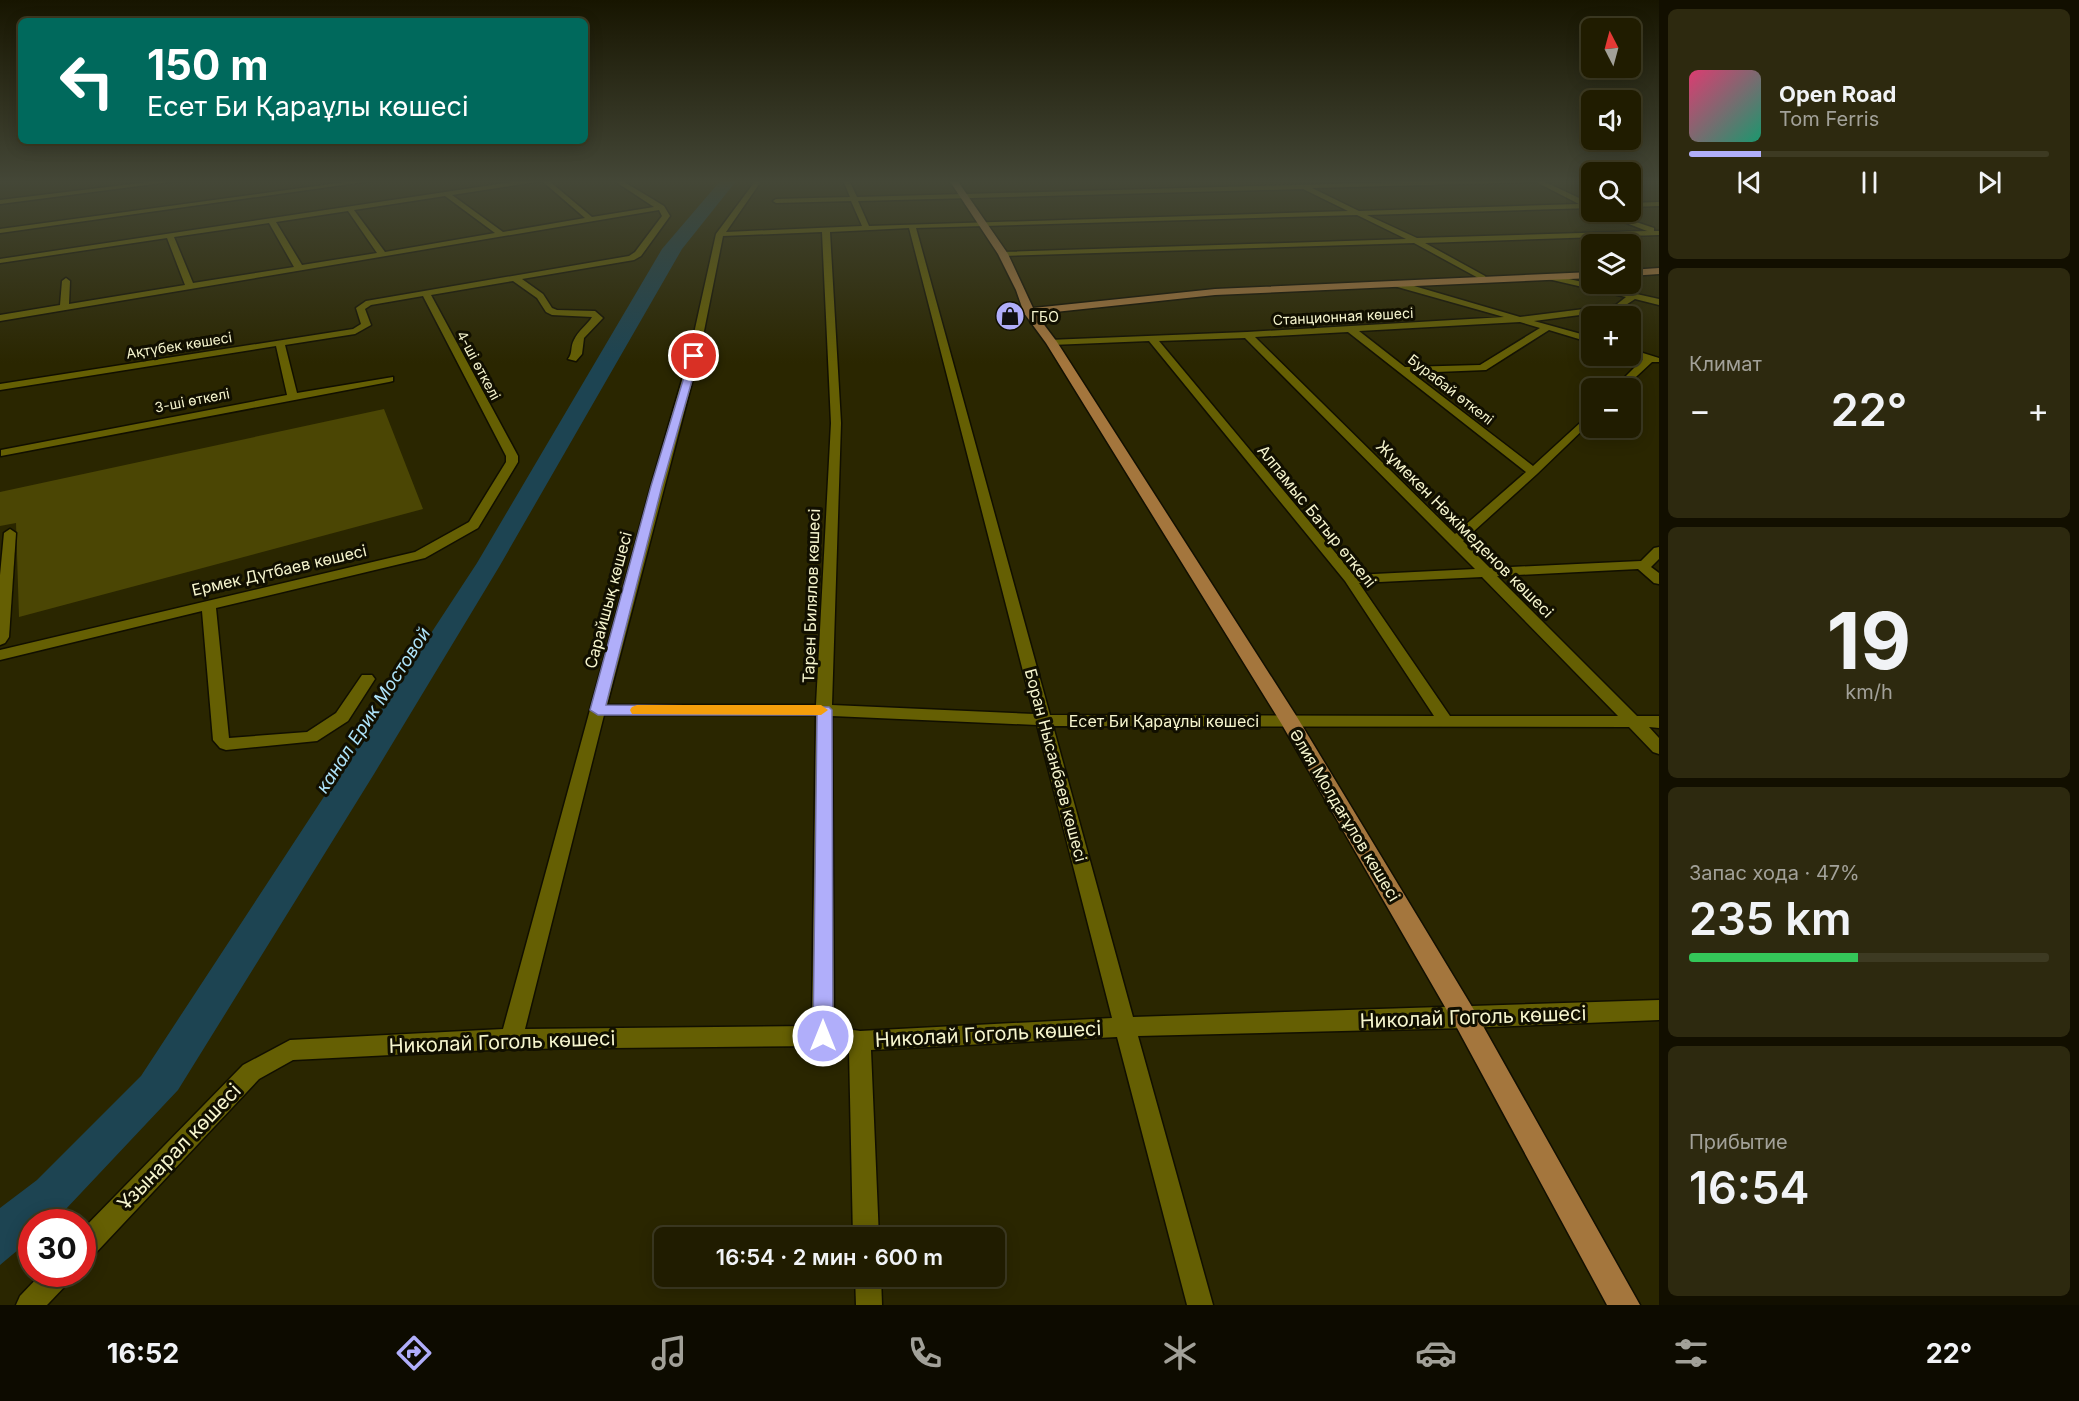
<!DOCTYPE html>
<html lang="ru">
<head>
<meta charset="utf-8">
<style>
	:root { --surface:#201c00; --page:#2d290f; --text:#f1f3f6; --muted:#a2a199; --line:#3d3a22; --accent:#b0aefa }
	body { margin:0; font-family:Inter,sans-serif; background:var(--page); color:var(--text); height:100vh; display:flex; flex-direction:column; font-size:22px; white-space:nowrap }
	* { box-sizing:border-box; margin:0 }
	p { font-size:20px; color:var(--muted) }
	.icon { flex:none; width:33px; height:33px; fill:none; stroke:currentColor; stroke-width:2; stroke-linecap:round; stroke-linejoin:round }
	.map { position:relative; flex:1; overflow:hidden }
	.side { display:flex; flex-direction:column; gap:9px; padding:9px; background:#120f00; width:420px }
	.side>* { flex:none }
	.banner { position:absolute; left:18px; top:18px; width:570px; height:126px; border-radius:9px; box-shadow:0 3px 15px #0003,0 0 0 2px var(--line); background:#00695c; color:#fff; overflow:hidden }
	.needle { width:39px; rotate:354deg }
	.tools { position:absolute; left:1581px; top:18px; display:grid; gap:12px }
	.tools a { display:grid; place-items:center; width:60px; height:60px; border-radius:9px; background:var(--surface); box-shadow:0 3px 15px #0003,0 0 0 2px var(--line); font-size:30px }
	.speed { position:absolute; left:18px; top:1209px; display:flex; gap:12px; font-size:30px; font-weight:700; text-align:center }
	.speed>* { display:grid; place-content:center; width:78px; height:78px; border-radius:50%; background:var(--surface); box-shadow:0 3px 15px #0003,0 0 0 2px var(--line); line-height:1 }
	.speed .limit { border:9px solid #d22; background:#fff; color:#111 }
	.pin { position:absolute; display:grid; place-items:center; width:51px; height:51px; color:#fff; margin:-26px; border:3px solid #fff; border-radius:50%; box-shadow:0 2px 6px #0007 }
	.me { position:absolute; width:66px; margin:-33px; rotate:0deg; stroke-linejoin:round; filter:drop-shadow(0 0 4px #0008) }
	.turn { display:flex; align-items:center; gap:21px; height:126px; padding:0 30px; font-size:27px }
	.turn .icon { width:78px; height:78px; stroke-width:2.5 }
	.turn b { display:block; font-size:42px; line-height:51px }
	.big { font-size:45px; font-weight:600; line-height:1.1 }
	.side .card { flex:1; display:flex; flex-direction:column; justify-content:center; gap:9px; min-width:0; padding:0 21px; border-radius:9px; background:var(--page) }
	.side .dial { align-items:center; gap:0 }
	.dial b { font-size:78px; line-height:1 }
	.song { display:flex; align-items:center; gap:18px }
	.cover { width:72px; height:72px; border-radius:9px; background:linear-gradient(135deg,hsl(340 70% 55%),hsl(160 70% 35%)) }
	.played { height:6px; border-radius:3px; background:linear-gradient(90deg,var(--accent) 20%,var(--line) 20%) }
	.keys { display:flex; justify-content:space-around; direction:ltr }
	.heat { display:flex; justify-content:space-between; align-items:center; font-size:33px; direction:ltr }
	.charge { height:9px; border-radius:4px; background:linear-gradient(90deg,#34c759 47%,var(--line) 0) }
	.trip { position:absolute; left:654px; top:1227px; width:351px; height:60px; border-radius:9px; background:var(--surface); box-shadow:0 3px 15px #0003,0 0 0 2px var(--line); font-weight:600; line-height:60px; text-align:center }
	.tab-bar { display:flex; height:96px; justify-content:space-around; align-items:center; background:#0d0b00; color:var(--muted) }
	.tab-bar .icon { width:42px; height:42px }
	.tab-bar .on { color:var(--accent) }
	.tab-bar b { font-size:27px; color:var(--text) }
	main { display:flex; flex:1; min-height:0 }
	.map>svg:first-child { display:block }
	.green { fill:#4b4604 }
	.water { fill:#1d4452 }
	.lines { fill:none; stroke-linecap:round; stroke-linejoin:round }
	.minor-casing { stroke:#110f00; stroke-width:3 }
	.major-casing { stroke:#110f00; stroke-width:3 }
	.minor { fill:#655f03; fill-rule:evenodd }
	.major { fill:#a4763d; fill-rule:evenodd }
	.route { fill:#b0aefa; stroke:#7271a2; stroke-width:1.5 }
	.slow { fill:#f59e0b }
	.labels { text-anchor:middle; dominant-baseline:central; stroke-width:6; stroke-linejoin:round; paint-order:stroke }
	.far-poi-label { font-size:14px; fill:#f6f5ce; stroke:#110f00; text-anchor:start }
	.far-street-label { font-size:14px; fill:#f6f5ce; stroke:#110f00 }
	.street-label { font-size:16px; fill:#f6f5ce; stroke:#110f00 }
	.water-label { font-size:18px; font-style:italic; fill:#aee3f9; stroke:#110f00 }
	.near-street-label { font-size:20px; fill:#f6f5ce; stroke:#110f00 }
</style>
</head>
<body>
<main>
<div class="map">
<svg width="1659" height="1305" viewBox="0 0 1659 1305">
	<rect width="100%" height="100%" fill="#2a2600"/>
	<path class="green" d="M384 409 423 509 19 617 16 523 0 526V492Z"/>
	<path class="water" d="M721 180H737L682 249 499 567 374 774 178 1090 65 1210 51 1222H32L31 1239 0 1265V1208L37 1180 141 1076 477 563 662 249Z"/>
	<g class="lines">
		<g class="minor-casing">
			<g id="minor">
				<path d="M165 180H185L0 204V200Z"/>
				<path d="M360 180H378L0 233V229Z"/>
				<path d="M525 180H548L592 217 654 207 613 180H621L664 206 670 216 641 256 634 260 522 279 543 294 552 308 557 310 595 311 603 318 584 338 582 354 576 361 568 359C573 353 570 347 574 340 578 331 588 324 592 317L552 315 546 312 537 298 513 281 431 295 518 456V462L478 528 425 558 216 608 229 738 307 732 336 713 362 675H372L375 679 348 721 317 741 226 750 220 748 213 740 202 611 0 660V650L415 552 469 522 506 462V456L423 296 371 305 365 309 371 325 355 334 285 345 297 393 393 377V381L389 382 1 456V450L287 395 276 346 0 390V384L353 329 361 324 356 308 366 301 629 256 635 252 662 216 659 210 0 321V315L60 305 62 281 66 278 70 281 69 304 185 285 167 238 0 263V259ZM542 181 585 218 503 232 452 195ZM445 196 495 233 385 252 354 210ZM348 211 377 253 302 265 276 222ZM269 223 294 267 193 283 174 237Z"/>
				<path d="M756 180H762L726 232 862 226 851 201 776 203 773 201 776 199 850 197 843 180H849L857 197 1475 180H1555L1545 182 1592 204V208L1367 215 1417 238 1647 231 1598 212H1606L1654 228V231H1659V235L1425 243 1485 276 1486 278 1482 280 1414 243 1003 256 999 254 1003 252 1406 239 1357 215 916 228 1050 715 1434 716 1345 581 1149 341 1051 345 1048 344V340L1247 332 1504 317 1394 286V282L1397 281 1520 317 1616 305 1626 297 1548 279V275H1551L1659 299V305L1635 299 1618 310 1534 321 1592 337V343L1549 330 1486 370 1412 373 1533 466 1592 412V421L1537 474 1463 541 1490 568 1641 561 1654 548 1659 547V559L1651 567 1659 573V584L1654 583 1638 569 1497 576 1637 716H1659V728L1649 727 1659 738V754L1653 752 1629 727 1053 726 1133 1017 1659 1000V1020L1465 1028 1138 1036 1213 1305H1187L1117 1037 871 1050 879 1238H853L849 1050 823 1046 511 1049 293 1060 259 1079 91 1258 82 1262V1230L243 1065 290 1040 503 1029 651 486 689 356 716 234ZM1536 182 1579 204 1359 211 1312 188ZM1303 189 1348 211 869 226 858 201ZM909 228 1034 714 832 705 841 423 830 232ZM822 232 831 423 816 705H607L699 356 723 236ZM1520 322 1540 328 1480 365 1405 367 1359 331ZM1348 332 1526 472 1455 534 1255 337ZM1245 338 1450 544 1475 569 1354 575 1159 341ZM1482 577 1618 716H1450L1359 583ZM604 715H816L812 1026 525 1029ZM832 716 1037 725 1112 1018 860 1031 834 1027Z"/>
				<path d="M1659 202V206L1630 207V203Z"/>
				<path d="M1630 349 1659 358V362H1652L1624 388H1614L1643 359 1630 355Z"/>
				<path d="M10 529 16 533 9 637 5 643 0 645V575L4 533Z"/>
				<path d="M41 1274H72L68 1283 47 1305H16L20 1296Z"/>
				<path d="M855 1276H881L882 1305H856Z"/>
			</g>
		</g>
		<g class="major-casing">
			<g id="major">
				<path d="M949 180H957L1008 254 1033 308 1215 289 1592 272V278L1215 295 1036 314 1057 342 1297 717 1474 1010 1640 1305H1607L1456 1026 1281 723 1046 343 1024 313 1016 290 998 254Z"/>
				<path d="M1659 268V274L1630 276V270Z"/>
			</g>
		</g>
		<use href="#minor" class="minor"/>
		<use href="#major" class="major"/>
	</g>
	<linearGradient id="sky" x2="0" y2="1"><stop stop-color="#171500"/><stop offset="0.5" stop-color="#444737"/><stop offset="1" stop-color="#444737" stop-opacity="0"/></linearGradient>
	<rect width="1659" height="363" fill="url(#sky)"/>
	<path class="route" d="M691 354 699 356 662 486 606 705 829 707 832 710 833 1036 830 1042 823 1045 816 1042 813 1036 817 715H598L590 710 651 486Z"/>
	<path class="slow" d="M637 705H821L828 710 821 715 632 714 630 710 632 707Z"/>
	<defs>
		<g id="shop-disc" transform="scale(1.5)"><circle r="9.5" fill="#b0aefa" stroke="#110f00"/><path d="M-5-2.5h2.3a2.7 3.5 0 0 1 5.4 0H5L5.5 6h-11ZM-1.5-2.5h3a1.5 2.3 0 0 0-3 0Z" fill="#111"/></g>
	</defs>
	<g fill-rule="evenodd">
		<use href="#shop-disc" x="1010" y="316"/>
	</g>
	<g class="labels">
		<g class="far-poi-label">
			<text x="1031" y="316">ГБО</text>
		</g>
		<g class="far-street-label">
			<text transform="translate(1343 316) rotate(-3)">Станционная көшесі</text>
			<text transform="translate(179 345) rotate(-9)">Ақтүбек көшесi</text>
			<text transform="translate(479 365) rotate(62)">4-шi өткелi</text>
			<text transform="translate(1451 389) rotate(38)">Бурабай өткелі</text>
			<text transform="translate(192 400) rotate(-11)">3-шi өткелi</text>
		</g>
		<g class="street-label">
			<text transform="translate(1317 516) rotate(51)">Алпамыс Батыр өткелі</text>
			<text transform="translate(1465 529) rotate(45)">Жұмекен Нәжімеденов көшесі</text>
			<text transform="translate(279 570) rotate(-13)">Ермек Дүтбаев көшесi</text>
			<text transform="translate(811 596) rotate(-88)">Тарен Билялов көшесі</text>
			<text transform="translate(608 600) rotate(-75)">Сарайшық көшесі</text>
			<text x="1164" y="721">Есет Би Қараұлы көшесі</text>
			<text transform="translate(1056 765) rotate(75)">Боран Нысанбаев көшесі</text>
			<text transform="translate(1345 815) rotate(59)">Әлия Молдағұлов көшесі</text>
		</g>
		<g class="water-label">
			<text transform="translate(373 710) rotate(-57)">канал Ерик Мостовой</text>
		</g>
		<g class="near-street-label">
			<text transform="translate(1473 1017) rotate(-2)">Николай Гоголь көшесі</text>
			<text transform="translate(988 1034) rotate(-3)">Николай Гоголь көшесі</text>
			<text transform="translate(502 1042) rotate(-2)">Николай Гоголь көшесі</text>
			<text transform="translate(179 1147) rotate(-46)">Ұзынарал көшесі</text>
		</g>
	</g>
</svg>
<div class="tools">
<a><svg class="needle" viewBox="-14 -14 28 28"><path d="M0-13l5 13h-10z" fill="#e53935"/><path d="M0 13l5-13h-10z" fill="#a2a199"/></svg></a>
<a><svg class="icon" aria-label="sound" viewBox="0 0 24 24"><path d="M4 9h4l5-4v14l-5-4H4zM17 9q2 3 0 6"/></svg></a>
<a><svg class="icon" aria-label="search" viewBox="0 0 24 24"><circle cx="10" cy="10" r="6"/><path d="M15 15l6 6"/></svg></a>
<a><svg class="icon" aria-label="layers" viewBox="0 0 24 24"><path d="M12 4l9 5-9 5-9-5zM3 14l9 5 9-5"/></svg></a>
<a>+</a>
<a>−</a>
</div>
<div class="speed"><div class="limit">30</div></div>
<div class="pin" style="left:694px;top:356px;background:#d93025"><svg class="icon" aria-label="arrive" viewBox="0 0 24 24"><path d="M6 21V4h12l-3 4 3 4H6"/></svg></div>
<svg class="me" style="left:823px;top:1036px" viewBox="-20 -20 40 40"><circle r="17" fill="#b0aefa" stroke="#fff" stroke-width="3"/><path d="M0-11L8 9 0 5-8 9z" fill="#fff"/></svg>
<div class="trip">16:54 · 2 мин · 600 m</div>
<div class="banner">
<div class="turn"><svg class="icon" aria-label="left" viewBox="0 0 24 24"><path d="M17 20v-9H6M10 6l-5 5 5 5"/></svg><div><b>150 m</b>Есет Би Қараұлы көшесі</div></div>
</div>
</div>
<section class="side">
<div class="card">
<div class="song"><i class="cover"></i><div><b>Open Road</b><p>Tom Ferris</p></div></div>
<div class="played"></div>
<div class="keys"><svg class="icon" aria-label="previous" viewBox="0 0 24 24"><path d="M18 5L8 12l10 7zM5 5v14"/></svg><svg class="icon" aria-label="pause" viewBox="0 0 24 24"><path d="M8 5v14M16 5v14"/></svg><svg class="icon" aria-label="next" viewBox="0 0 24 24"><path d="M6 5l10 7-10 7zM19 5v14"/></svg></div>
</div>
<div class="card"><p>Климат</p>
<div class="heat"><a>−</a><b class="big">22°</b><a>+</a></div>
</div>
<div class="card dial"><b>19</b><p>km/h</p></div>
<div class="card"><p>Запас хода · 47%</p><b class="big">235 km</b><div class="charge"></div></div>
<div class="card"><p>Прибытие</p><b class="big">16:54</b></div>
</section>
</main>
<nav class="tab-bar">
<b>16:52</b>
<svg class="icon on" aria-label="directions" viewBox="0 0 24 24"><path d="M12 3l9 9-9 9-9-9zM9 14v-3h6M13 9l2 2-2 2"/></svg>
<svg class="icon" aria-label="music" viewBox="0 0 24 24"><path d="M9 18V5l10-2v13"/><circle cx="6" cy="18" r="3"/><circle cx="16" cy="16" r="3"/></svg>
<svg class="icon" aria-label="phone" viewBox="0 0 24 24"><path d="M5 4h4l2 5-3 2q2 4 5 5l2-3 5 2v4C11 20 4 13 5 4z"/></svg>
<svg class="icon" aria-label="climate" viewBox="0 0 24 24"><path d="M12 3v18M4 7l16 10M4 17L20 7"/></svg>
<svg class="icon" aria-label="car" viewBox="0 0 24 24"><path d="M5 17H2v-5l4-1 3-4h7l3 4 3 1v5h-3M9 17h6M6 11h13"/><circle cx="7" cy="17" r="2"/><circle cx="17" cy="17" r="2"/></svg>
<svg class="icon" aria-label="filters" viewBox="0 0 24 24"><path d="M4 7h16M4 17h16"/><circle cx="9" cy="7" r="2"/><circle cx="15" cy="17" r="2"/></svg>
<b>22°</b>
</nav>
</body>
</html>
